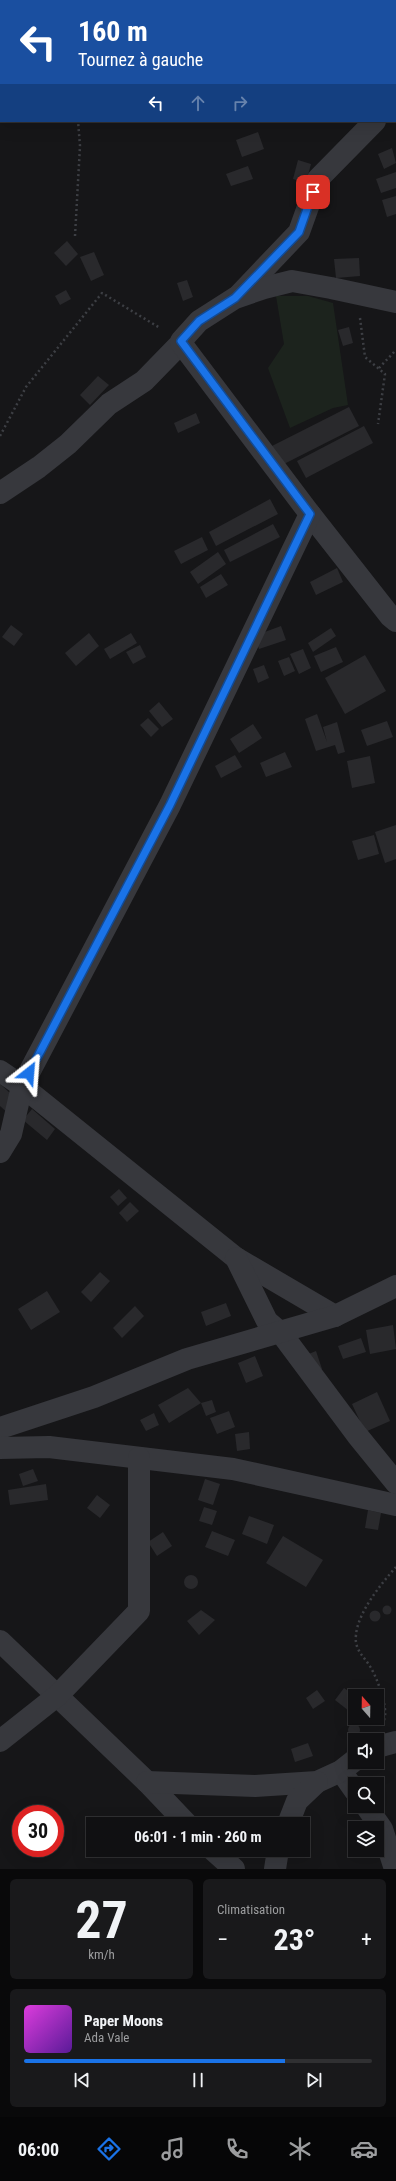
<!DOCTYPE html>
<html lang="fr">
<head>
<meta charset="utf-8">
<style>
	:root { --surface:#101012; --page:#19191b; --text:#f1f3f6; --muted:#9c9d9f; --line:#303032; --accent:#1a73e8 }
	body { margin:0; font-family:"Roboto Condensed",sans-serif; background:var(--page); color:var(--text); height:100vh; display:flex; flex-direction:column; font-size:15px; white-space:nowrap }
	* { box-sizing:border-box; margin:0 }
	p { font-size:13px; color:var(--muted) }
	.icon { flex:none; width:22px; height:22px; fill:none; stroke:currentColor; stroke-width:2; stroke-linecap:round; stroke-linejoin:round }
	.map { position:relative; height:1869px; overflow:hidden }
	.drawer { display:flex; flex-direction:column; gap:10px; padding:10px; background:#09090a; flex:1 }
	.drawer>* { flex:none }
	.hud { position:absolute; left:0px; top:0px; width:396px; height:122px; box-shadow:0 4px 16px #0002,0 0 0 1px var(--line); background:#1a4fa0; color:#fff; overflow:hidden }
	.needle { width:26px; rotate:340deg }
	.tools { position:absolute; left:348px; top:1689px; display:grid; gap:8px }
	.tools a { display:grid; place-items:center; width:36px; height:36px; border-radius:0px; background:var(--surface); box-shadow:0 4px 16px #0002,0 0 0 1px var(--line); font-size:20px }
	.speed { position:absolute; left:12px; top:1805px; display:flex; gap:8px; font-size:20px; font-weight:700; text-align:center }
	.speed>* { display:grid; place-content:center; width:52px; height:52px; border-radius:50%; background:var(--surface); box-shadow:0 4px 16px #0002,0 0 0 1px var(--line); line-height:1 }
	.speed .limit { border:6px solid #d22; background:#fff; color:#111 }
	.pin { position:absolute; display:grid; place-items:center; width:34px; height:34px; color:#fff; margin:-17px; border-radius:8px; box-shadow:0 2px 6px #0006 }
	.me { position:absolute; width:44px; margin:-22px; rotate:28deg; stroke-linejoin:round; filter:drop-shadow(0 0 3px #0008) }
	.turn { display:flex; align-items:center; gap:14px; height:84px; padding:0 12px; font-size:18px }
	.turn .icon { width:52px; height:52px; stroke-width:2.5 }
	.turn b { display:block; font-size:28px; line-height:34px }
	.lanes { display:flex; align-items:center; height:38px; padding:0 12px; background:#0003; justify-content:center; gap:20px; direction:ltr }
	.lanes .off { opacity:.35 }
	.big { font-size:30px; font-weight:700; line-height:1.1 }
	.drawer .tile { flex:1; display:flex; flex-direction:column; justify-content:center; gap:6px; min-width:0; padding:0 14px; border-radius:6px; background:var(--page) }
	.drawer .dial { align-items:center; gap:0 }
	.dial b { font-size:52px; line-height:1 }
	.song { display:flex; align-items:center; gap:12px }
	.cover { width:48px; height:48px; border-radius:6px; background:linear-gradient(135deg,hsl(300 70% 55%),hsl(270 70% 35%)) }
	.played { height:4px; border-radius:2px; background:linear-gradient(90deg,var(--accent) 75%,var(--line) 75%) }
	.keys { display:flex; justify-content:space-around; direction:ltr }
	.heat { display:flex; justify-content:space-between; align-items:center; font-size:22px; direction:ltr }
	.drawer .tiles { flex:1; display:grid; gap:10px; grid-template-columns:1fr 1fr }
	.tile:last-child { grid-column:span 2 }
	.trip { position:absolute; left:86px; top:1817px; width:224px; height:40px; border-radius:0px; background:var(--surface); box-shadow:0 4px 16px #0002,0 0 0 1px var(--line); font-weight:700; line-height:40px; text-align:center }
	.tab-bar { display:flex; height:64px; justify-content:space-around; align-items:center; background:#060607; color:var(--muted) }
	.tab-bar .icon { width:28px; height:28px }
	.tab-bar .on { color:var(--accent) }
	.tab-bar b { font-size:18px; color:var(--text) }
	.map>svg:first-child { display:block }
	.green { fill:#1c231d }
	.building { fill:#29292c }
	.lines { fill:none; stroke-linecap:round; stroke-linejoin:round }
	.path { stroke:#3d3f44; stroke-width:2.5; stroke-dasharray:2 3; stroke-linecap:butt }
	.street { stroke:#37383d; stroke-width:22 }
	.route-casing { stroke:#114b97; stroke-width:10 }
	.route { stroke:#1a73e8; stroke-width:7 }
</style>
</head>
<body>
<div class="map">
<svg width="396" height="1869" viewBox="0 0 396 1869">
	<rect width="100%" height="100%" fill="#161618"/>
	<path class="green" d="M276 296H308L333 303 348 405 333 408 290 428 268 368 284 344Z"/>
	<g class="building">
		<path d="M258 132 264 149 242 157 236 140Z"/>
		<path d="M392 148 396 163 384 169 378 154Z"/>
		<path d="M298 160 311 164 306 183 293 179Z"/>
		<path d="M248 166 253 179 231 186 226 174Z"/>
		<path d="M396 172V188L381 193 376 179Z"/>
		<path d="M396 196V214L387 217 382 200Z"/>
		<path d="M67 241 78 254 66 266 54 253Z"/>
		<path d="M94 252 104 275 91 281 80 257Z"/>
		<path d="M359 258 360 276 336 278 334 259Z"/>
		<path d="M187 280 193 297 183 301 177 283Z"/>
		<path d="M66 290 71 299 60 305 55 296Z"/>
		<path d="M349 327 353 343 343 346 338 330Z"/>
		<path d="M98 376 109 385 90 405 80 395Z"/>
		<path d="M349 407 359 426 280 466 270 447Z"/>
		<path d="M196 413 200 423 178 433 174 423Z"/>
		<path d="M364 426 373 443 306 478 297 461Z"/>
		<path d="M270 499 278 514 216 546 209 532Z"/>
		<path d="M273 524 280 537 230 562 224 550Z"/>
		<path d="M202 537 208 550 181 564 174 551Z"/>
		<path d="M218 552 226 564 198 584 190 572Z"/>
		<path d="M337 568 343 582 316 595 310 582Z"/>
		<path d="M221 574 228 585 206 598 200 587Z"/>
		<path d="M11 625 23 634 14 646 2 637Z"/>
		<path d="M281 626 286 640 259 649 254 636Z"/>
		<path d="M331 628 336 636 313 652 308 643Z"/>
		<path d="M89 633 99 646 76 666 65 653Z"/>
		<path d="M131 633 137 643 110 659 104 649Z"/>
		<path d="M140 645 146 657 133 664 126 652Z"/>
		<path d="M336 647 343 662 321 672 314 656Z"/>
		<path d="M303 649 311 668 299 674 290 654Z"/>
		<path d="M365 655 386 691 345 714 325 678Z"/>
		<path d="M289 657 295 671 284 676 278 661Z"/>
		<path d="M264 665 269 678 258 683 253 669Z"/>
		<path d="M159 702 173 719 162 727 149 711Z"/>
		<path d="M317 714 327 742 323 727 337 722 345 752 338 754 335 745 316 751 305 719Z"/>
		<path d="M148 718 159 729 151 737 140 725Z"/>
		<path d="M387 721 393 737 367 746 361 730Z"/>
		<path d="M253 724 262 738 239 753 230 739Z"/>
		<path d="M285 752 292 767 266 777 260 763Z"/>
		<path d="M235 755 242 767 221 778 215 766Z"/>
		<path d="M370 756 375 783 352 788 347 761Z"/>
		<path d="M396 825V859L385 863 375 832Z"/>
		<path d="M374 835 379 854 358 860 352 841Z"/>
		<path d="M0 1084 20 1102 10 1115 0 1106Z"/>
		<path d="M32 1109 55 1129 47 1140 23 1120Z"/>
		<path d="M119 1189 127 1198 118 1206 110 1197Z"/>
		<path d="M130 1202 139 1211 127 1222 119 1213Z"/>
		<path d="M100 1272 110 1281 91 1302 81 1292Z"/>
		<path d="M47 1291 60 1312 31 1330 18 1309Z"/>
		<path d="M226 1303 231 1316 206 1326 201 1312Z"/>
		<path d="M135 1306 144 1316 122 1338 113 1328Z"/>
		<path d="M393 1325 396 1349 370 1354 366 1330Z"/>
		<path d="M361 1338 366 1352 343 1359 338 1346Z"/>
		<path d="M316 1351 322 1369 313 1373 306 1355Z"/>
		<path d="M255 1356 263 1376 246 1383 238 1363Z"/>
		<path d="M188 1388 201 1403 169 1423 158 1405Z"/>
		<path d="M377 1392 390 1421 365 1432 352 1404Z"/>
		<path d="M212 1400 216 1412 206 1416 201 1403Z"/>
		<path d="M229 1411 235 1427 217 1434 210 1418Z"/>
		<path d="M154 1413 159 1425 146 1431 140 1420Z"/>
		<path d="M249 1432 250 1449 237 1451 235 1434Z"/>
		<path d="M33 1469 38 1481 23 1486 19 1474Z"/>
		<path d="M205 1479 220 1484 213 1505 198 1500Z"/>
		<path d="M46 1484 48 1500 10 1505 8 1490Z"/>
		<path d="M97 1495 110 1505 100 1518 87 1508Z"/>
		<path d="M204 1507 217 1511 212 1525 199 1521Z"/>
		<path d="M368 1510 381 1513 378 1530 365 1528Z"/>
		<path d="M249 1516 274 1525 267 1544 242 1534Z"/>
		<path d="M212 1531 235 1540 228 1556 205 1547Z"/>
		<path d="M163 1532 172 1546 157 1556 148 1542Z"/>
		<path d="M283 1536 323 1560 306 1587 266 1563Z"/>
		<circle cx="191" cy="1582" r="7"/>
		<circle cx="387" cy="1610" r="4.5"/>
		<path d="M201 1610 215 1620 199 1635 187 1621Z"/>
		<circle cx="375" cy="1616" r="5.5"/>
		<path d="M344 1688 355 1696V1702L349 1711 335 1700Z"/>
		<path d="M317 1690 325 1701 313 1709 306 1698Z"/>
		<path d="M363 1718H373L371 1722 366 1723Z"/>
		<circle cx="354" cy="1730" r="6"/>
		<path d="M308 1743 313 1756 295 1762 291 1749Z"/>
	</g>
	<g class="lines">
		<g class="path">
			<path d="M259 0 260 1"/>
			<path d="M359 0V1"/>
			<path d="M109 1 110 0"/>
			<path d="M75 236 80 146 78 121"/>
			<path d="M360 318 365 357 385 374 378 424"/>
			<path d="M379 368 396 350"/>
			<path d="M0 436 26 387 102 293 160 328"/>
			<path d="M384 1720C389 1709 377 1678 371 1668 364 1656 354 1650 356 1635 358 1612 381 1584 396 1567"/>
		</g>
		<g class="street">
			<path d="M395 102 396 101"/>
			<path d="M239 295 299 232 318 179 375 121"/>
			<path d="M0 493 39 467 68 444 109 404 144 381 181 343V341L199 321 235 298 264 288 292 281 331 288 396 302"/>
			<path d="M310 514 390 616 396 621"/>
			<path d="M0 1071 22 1086 236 1258 335 1316"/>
			<path d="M0 1152 11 1134 22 1086 170 805 310 514 181 343"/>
			<path d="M236 1258 267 1321 281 1333 357 1435 396 1483"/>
			<path d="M0 1428 94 1397 187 1359 335 1316 396 1286"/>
			<path d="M0 1448 49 1447 233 1469 396 1505"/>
			<path d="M0 1641 147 1782 187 1824"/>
			<path d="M0 1741 58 1695 139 1611V1458"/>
			<path d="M377 1747 396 1742"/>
			<path d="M341 1771 355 1791"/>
			<path d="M147 1782 255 1786 317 1782 341 1771 355 1760"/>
			<path d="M366 1806 382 1829 395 1869"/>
			<path d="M288 1824 297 1801 317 1782"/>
			<path d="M213 1850 234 1869"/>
			<path d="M275 1869 278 1850"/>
		</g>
	</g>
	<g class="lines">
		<g class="route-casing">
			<path id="route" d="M29 1073 170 805 310 514 181 341 199 321 235 298 299 232 313 192"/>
		</g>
		<use href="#route" class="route"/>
	</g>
</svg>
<div class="tools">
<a><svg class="needle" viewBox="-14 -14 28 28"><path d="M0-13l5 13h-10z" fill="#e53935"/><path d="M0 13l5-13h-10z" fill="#9c9d9f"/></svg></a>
<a><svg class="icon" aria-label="sound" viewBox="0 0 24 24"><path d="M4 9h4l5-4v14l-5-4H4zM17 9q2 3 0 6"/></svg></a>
<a><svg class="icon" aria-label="search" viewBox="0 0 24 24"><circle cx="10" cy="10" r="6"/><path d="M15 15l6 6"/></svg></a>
<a><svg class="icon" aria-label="layers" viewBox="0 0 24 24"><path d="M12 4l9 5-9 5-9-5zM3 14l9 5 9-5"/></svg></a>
</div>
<div class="speed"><div class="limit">30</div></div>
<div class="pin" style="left:313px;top:192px;background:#d93025"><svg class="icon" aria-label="arrive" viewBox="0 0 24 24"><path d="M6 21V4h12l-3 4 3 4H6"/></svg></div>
<svg class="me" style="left:29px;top:1073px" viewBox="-20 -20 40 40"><path d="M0-17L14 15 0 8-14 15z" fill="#1a73e8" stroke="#fff" stroke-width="4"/></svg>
<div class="trip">06:01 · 1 min · 260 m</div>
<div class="hud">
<div class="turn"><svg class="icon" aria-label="left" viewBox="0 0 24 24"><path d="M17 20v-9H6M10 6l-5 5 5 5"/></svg><div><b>160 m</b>Tournez à gauche</div></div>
<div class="lanes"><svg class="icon" aria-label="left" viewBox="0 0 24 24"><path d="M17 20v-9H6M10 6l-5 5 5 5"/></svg><svg class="icon off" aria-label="ahead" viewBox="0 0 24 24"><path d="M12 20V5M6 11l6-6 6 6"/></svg><svg class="icon off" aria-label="right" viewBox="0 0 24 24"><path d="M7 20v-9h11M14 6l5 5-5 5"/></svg></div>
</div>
</div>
<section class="drawer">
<div class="tiles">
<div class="tile dial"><b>27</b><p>km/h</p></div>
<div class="tile"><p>Climatisation</p>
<div class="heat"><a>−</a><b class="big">23°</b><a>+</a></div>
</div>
<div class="tile">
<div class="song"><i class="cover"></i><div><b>Paper Moons</b><p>Ada Vale</p></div></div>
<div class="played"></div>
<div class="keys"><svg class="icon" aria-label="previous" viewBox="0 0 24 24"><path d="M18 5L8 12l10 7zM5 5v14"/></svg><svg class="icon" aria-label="pause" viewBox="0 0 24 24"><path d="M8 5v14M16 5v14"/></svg><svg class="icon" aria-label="next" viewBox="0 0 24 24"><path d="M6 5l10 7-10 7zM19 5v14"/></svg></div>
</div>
</div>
</section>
<nav class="tab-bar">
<b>06:00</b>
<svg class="icon on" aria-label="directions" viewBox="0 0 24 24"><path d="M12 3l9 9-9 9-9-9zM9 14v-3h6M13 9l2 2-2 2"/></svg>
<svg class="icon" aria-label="music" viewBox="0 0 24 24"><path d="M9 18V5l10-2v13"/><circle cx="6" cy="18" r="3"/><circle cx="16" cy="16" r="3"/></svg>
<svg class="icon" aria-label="phone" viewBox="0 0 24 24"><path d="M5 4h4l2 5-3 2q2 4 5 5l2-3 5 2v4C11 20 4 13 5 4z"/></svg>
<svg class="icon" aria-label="climate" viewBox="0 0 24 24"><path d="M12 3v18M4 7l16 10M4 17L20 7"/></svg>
<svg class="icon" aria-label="car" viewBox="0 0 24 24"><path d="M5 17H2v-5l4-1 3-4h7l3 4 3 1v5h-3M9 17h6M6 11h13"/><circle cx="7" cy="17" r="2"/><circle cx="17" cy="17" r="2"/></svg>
</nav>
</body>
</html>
